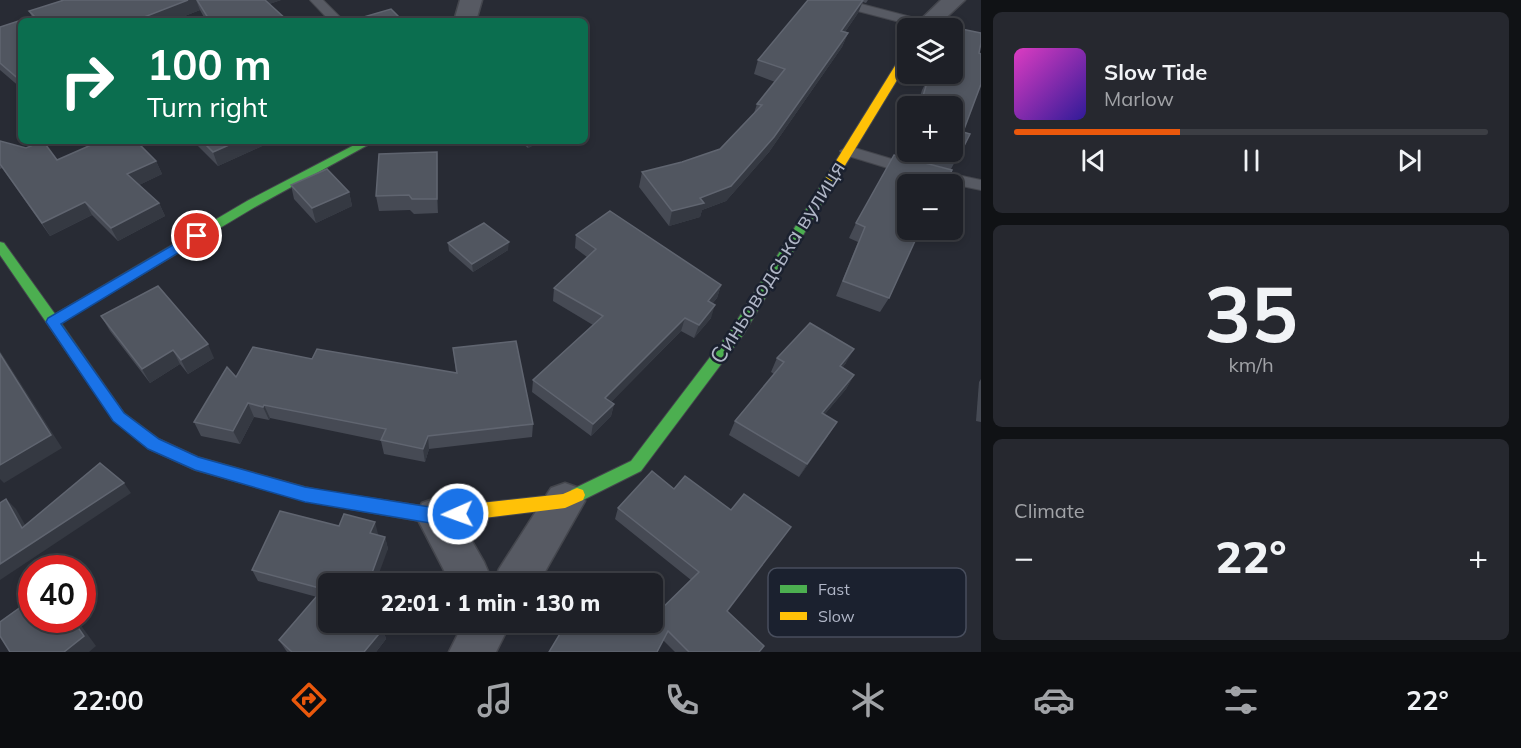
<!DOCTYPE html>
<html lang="en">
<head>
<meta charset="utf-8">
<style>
	:root { --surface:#1e2027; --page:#26282f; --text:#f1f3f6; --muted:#a1a3a7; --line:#3c3e44; --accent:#ea580c }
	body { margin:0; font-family:Mulish,sans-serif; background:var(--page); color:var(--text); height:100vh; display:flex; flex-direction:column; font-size:22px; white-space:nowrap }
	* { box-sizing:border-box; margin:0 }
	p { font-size:20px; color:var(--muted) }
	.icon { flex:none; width:33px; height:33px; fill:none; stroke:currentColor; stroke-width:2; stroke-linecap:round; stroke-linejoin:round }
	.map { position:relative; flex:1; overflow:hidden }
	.sheet { display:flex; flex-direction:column; gap:12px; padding:12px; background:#101215; width:540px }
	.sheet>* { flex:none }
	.banner { position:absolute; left:18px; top:18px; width:570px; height:126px; border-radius:9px; box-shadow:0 3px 9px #0003,0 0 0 2px var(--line); background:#0b6e4f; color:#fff; overflow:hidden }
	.controls { position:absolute; left:897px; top:18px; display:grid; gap:12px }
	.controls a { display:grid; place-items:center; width:66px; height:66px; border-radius:9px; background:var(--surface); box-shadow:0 3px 9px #0003,0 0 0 2px var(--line); font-size:30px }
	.speed { position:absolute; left:18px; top:555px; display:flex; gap:12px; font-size:30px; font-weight:700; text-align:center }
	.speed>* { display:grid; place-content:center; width:78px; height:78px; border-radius:50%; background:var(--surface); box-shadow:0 3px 9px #0003,0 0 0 2px var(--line); line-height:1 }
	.speed .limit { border:9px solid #d22; background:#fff; color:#111 }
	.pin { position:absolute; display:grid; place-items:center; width:51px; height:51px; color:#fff; margin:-26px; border:3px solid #fff; border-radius:50%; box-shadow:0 2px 6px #0007 }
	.me { position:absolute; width:66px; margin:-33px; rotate:268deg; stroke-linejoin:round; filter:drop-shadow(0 0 4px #0008) }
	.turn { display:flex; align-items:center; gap:21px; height:126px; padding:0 30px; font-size:27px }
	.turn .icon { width:78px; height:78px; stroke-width:2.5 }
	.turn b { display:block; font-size:42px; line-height:51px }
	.big { font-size:45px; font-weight:800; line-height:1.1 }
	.sheet .card { flex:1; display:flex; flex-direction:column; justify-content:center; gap:9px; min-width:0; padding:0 21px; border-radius:9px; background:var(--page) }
	.sheet .dial { align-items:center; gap:0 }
	.dial b { font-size:78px; line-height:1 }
	.song { display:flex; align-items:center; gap:18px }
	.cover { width:72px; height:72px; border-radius:9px; background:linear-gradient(135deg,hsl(310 70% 55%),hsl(250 70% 35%)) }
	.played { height:6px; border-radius:3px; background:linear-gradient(90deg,var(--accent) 35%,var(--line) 35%) }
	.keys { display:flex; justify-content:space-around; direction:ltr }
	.heat { display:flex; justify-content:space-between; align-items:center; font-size:33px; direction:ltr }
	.trip { position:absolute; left:318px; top:573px; width:345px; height:60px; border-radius:9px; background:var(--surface); box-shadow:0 3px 9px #0003,0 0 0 2px var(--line); font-weight:800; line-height:60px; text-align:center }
	.menu { display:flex; height:96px; justify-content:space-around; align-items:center; background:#0c0d10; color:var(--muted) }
	.menu .icon { width:42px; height:42px }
	.menu .active { color:var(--accent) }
	.menu b { font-size:27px; color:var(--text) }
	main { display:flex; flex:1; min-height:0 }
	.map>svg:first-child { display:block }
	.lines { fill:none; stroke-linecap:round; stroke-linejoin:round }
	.lane-casing { stroke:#44464d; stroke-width:2 }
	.street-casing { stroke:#44464d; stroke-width:3 }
	.fast-casing { stroke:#44464d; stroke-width:2 }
	.slow-casing { stroke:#44464d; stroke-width:2 }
	.lane { fill:#575a63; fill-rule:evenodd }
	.street { fill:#575a63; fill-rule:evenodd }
	.fast { fill:#4caf50; fill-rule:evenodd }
	.slow { fill:#ffc107; fill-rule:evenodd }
	.wall { fill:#464a54 }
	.shaded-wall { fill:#353942 }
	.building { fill:#515660; stroke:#606570; stroke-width:1.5 }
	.route { fill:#1a73e8; stroke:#114b97; stroke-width:1.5 }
	.labels { text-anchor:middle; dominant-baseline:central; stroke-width:5; stroke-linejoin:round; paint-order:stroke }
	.street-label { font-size:22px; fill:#b0b6c7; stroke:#1b212f }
	.key { fill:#1b212f; stroke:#484e5d; stroke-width:1.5 }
	.key-label { font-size:16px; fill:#b0b6c7 }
</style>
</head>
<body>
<main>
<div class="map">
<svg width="981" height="652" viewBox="0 0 981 652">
	<rect width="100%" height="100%" fill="#282b34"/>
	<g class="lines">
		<g class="lane-casing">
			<g id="lane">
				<path d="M310 0H323L344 21H330Z"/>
				<path d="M825 0H846L930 22 932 25 930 28H923L827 3Z"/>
				<path d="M848 146 915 166 981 180V190L914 176 842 154 840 151Z"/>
			</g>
		</g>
		<g class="street-casing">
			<g id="street">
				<path d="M460 0H482L476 21H454Z"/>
				<path d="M941 0H965L935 28H912Z"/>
				<path d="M565 483 579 488 585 501 538 584H493L499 569 551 488Z"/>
				<path d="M436 498 450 503 484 562 490 576 489 584H447L448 578 416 516 422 503Z"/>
				<path d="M464 622H511L496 652H449Z"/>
			</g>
		</g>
		<g class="fast-casing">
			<g id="fast">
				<path d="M362 141H375L255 207 61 323 124 413 159 439 198 457 305 487 344 495 346 500 344 505 338 507 305 501 195 470 149 449 114 421 0 255V242L4 243 55 314 247 201Z"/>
				<path d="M832 173 838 177 743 335 641 471 583 500 577 502 571 500 569 495 571 490 631 461 733 327 826 177Z"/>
			</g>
		</g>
		<g class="slow-casing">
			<g id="slow">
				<path d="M908 50V62L838 177 832 181 828 180 826 177 903 53Z"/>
				<path d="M577 488 583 490 585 495 583 500 565 508 436 524 338 507 332 505 330 500 332 495 338 493 436 508 563 494Z"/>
			</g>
		</g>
		<use href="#lane" class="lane"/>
		<use href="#street" class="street"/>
		<use href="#fast" class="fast"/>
		<use href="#slow" class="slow"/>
	</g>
	<g class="wall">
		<path d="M64 0H281L269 4 288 21H206L200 10 172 21H21V88L0 70V27L32 17 29 11Z"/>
		<path d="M808 0H868L866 3 863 2 858 13 845 32 848 33 842 47 769 152 726 201 702 210 700 217 669 226 639 187 642 172 682 162 720 149 754 113 757 104 775 82 754 74 758 60Z"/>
		<path d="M947 26 981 33V43L979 53 981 54V84L963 132 970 134 951 169 952 170 945 184H908V230H920L889 298 880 312 836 296 858 242 849 238 856 223 894 155 902 157 908 138V152H952V106H917L922 90 929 76H930L931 74H952V28H945Z"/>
		<path d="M0 141 57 160 156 161 162 174 139 185 159 203 165 216 118 241 92 215 50 236 2 168 0 169Z"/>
		<path d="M196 141H273L218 166 198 146Z"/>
		<path d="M519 141H542L528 148Z"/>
		<path d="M437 152 438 213 414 214 410 210 379 211 376 196Z"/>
		<path d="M291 185 349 192 352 206 316 223 294 199Z"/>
		<path d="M576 235 721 285 717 298 712 304 711 318 694 338 681 331 611 402 614 404 611 416 591 436 532 392 533 380 593 325 553 301 554 288 587 257 575 248Z"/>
		<path d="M448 243 508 250 473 272 449 251Z"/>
		<path d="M101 316 214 358 188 374 180 364 150 383 110 331Z"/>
		<path d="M453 348 533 424 532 437 429 449 425 462 384 454 381 441 270 418 269 420 254 417 240 444 201 436 194 422 236 377 312 359 456 373Z"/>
		<path d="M777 358 846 363 842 368 854 375 846 389 824 415 828 436 799 477 729 435 735 421 774 374 771 372Z"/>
		<path d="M981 379V422L976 421 979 382Z"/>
		<path d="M674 489 731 510 791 527 727 611 759 652H675L663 640 645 625 691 580 615 519 618 508Z"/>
		<path d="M339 526 378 534 377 535 385 537 388 549 328 622 383 629 386 639 376 652H287L279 640 317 597 258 581 252 570Z"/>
	</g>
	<g class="shaded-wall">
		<path d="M188 0H196L200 10 172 21H134Z"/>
		<path d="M259 0H281L261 7Z"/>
		<path d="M863 0 858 13 836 45 841 31Z"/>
		<path d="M848 33 842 47 769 152 726 201 702 210 700 217 669 226 672 211 700 198Z"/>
		<path d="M238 141H273L218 166 213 152Z"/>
		<path d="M528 141H542L528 148Z"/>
		<path d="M437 152 438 167V213L437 199Z"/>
		<path d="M156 161 162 174 133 188 127 174Z"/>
		<path d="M349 192 352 206 316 223 312 208Z"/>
		<path d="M85 202 92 215 50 236 42 223Z"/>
		<path d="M159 203 165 216 118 241 111 228Z"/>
		<path d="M509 242 508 250 473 272 472 264Z"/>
		<path d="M721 285 717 298 703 314 708 301Z"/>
		<path d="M715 305 711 318 694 338 699 325Z"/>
		<path d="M685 318 681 331 603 410 605 398Z"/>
		<path d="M208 344 214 358 188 374 181 360Z"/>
		<path d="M854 349 846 363 832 380 840 366Z"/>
		<path d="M173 350 180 364 150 383 142 369Z"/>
		<path d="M0 351 62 448 4 483 0 479Z"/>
		<path d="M854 375 846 389 814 427 822 413Z"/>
		<path d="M248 403 254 417 240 444 233 431Z"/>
		<path d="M614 404 611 416 591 436 593 424Z"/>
		<path d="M264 405 270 418 269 420 263 407Z"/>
		<path d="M837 422 828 436 799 477 807 464Z"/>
		<path d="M428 436 429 449 425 462 423 449Z"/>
		<path d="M124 483 131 493 0 580V564Z"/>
		<path d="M6 499 16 509 32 537 22 528Z"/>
		<path d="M375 522 378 534 373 545 370 533Z"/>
		<path d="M385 537 388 549 375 584H368Z"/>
		<path d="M73 620H77L96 646 89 652H64Z"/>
		<path d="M383 629 386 639 376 652H364Z"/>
	</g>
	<g class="building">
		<path d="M64 0H188L134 21H21V81L0 63V27L34 16 29 11Z"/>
		<path d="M197 0H265L288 21H217L216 19 210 21Z"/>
		<path d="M808 0H863L841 31 848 33 774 137 731 186 700 198 704 203 672 211 642 172 682 162 720 149 762 105 757 104 785 69 758 60Z"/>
		<path d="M391 9 403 21H350Z"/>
		<path d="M947 26 981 33V43L979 53 981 54V84L963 132 970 134 959 156 938 152H952V106H920L929 76 934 77V74H952V28H946Z"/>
		<path d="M0 141 26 148 43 141 57 160 100 141H129L131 143 136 141 156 161 127 174 159 203 111 228 85 202 42 223 0 164Z"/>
		<path d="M202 141H238L213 152Z"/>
		<path d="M437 152V199H412L409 195 376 196 379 154Z"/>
		<path d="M894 155 952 170 945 184H908V230H920L889 298 843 281 865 227 856 223Z"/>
		<path d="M327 169 349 192 312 208 291 185Z"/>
		<path d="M610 211 721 285 708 301 715 305 699 325 685 318 605 398 614 404 593 424 533 380 603 316 554 288 596 249 576 235Z"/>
		<path d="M484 223 509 242 472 264 448 243Z"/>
		<path d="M158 286 208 344 181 360 173 350 142 369 101 316Z"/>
		<path d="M810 323 854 349 840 366 854 375 822 413 837 422 807 464 735 421 784 362 777 358Z"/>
		<path d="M516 341 533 424 428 436 423 449 381 440 386 429 264 405 263 407 248 403 233 431 194 422 227 367 236 377 253 347 312 359 317 349 457 373 453 348Z"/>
		<path d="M0 354 51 435 0 465Z"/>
		<path d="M100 463 124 483 0 564V503L6 499 22 528Z"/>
		<path d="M652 471 674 489 685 476 731 510 744 494 791 527 727 611 764 646 759 652H689L668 631 657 652H549L567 622H642L645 625 648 622H652V618L699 572 618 508Z"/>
		<path d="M280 511 339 526 344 514 375 522 370 533 385 537 368 584H328V622H374L383 629 364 652H292L279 640 323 589 252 570Z"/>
		<path d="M32 599V620H73L84 636 64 652H10L0 636V622Z"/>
	</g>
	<path class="route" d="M197 231 203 236 201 239 61 324 124 413 159 439 198 457 305 487 436 508 458 506 463 508 466 514 463 519 436 524 305 502 195 470 148 449 113 421 46 322 48 318Z"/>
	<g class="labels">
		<g class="street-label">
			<text transform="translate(777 262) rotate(-58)">Синьоводська вулиця</text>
		</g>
	</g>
	<rect x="768" y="568" width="198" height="69" rx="9" class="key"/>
	<rect x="780" y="585" width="27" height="8" fill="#4caf50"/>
	<rect x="780" y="612" width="27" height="8" fill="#ffc107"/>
	<g class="key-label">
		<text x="818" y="595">Fast</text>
		<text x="818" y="622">Slow</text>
	</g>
</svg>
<div class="controls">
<a><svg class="icon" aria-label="layers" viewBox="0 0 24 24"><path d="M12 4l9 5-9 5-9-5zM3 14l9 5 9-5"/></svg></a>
<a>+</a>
<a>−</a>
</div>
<div class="speed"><div class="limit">40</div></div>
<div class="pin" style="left:197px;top:236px;background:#d93025"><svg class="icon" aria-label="arrive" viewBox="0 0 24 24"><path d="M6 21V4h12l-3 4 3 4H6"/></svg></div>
<svg class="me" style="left:458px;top:514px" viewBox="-20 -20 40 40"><circle r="17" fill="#1a73e8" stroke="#fff" stroke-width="3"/><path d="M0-11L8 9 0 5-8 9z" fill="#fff"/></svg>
<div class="trip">22:01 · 1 min · 130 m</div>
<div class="banner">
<div class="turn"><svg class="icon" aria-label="right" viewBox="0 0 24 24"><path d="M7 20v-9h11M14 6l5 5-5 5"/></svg><div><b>100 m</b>Turn right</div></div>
</div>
</div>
<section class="sheet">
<div class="card">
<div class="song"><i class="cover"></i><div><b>Slow Tide</b><p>Marlow</p></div></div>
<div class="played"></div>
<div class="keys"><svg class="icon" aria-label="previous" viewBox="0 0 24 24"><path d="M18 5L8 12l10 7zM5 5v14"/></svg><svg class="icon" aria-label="pause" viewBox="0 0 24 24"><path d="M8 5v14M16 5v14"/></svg><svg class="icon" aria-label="next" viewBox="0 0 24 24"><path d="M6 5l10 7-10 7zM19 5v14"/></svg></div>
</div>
<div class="card dial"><b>35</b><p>km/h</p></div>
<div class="card"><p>Climate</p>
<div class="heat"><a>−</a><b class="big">22°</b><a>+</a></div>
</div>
</section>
</main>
<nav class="menu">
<b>22:00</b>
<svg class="icon active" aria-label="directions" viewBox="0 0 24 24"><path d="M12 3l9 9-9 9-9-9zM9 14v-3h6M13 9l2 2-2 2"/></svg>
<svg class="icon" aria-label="music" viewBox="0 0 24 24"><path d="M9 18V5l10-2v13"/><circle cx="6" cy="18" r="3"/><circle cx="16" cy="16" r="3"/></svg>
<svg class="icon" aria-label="phone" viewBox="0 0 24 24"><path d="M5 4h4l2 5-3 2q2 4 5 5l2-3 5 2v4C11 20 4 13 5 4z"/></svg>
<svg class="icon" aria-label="climate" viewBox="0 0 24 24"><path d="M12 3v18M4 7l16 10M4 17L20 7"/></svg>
<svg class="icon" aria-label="car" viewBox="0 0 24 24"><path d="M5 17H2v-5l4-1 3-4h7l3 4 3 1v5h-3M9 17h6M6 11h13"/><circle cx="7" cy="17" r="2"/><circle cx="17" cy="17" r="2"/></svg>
<svg class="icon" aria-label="filters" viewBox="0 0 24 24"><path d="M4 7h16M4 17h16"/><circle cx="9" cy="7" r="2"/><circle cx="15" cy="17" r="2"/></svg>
<b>22°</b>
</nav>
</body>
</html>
